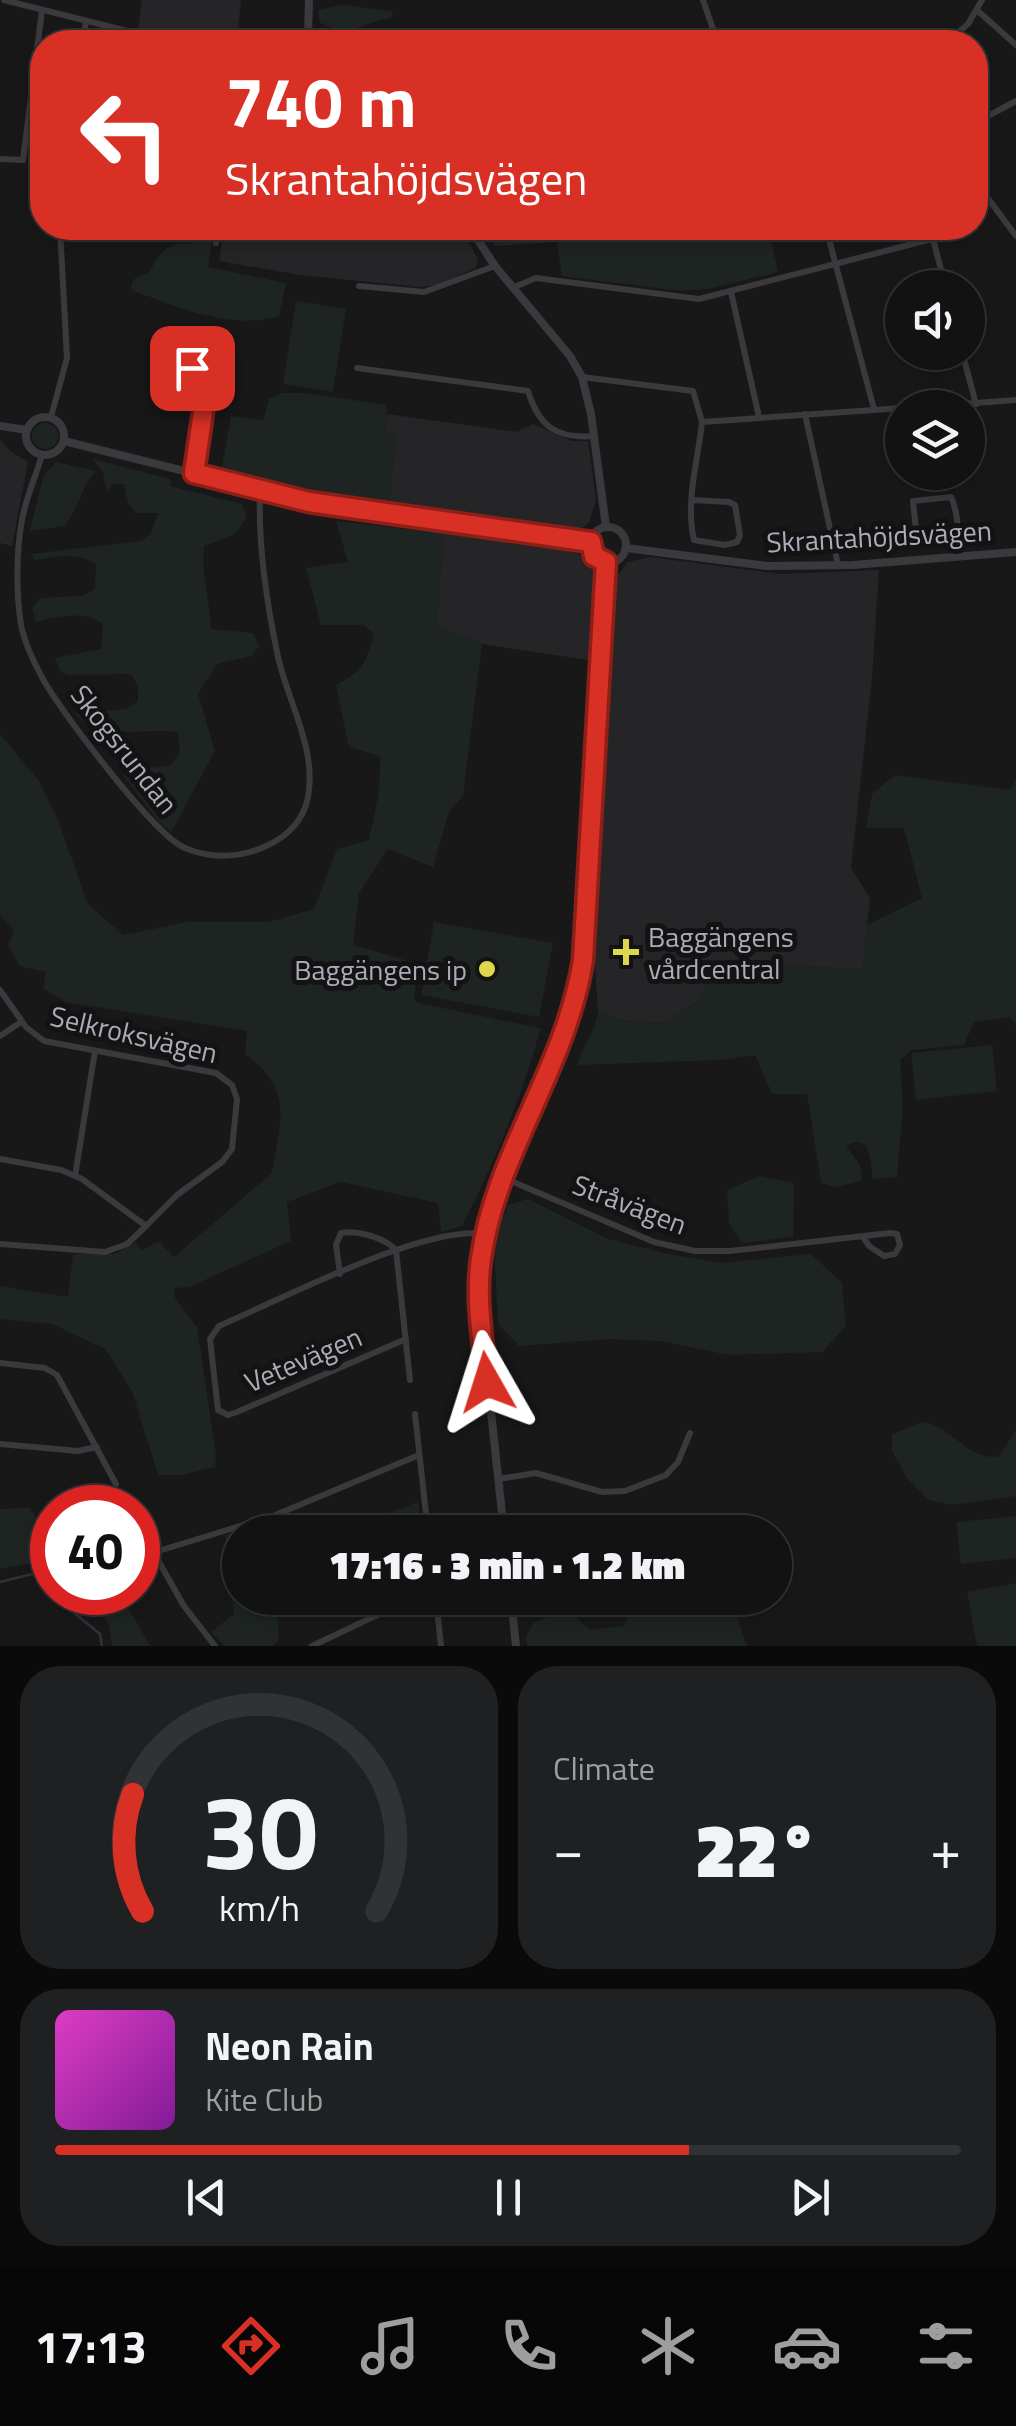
<!DOCTYPE html>
<html lang="en">
<head>
<meta charset="utf-8">
<style>
	:root { --surface:#121213; --page:#1f2021; --text:#f1f3f6; --muted:#9c9ea0; --line:#313233; --accent:#d93025 }
	body { margin:0; font-family:"Titillium Web",sans-serif; background:var(--page); color:var(--text); height:100vh; display:flex; flex-direction:column; font-size:38px; white-space:nowrap }
	* { box-sizing:border-box; margin:0 }
	p { font-size:32px; color:var(--muted) }
	.icon { flex:none; width:55px; height:55px; fill:none; stroke:currentColor; stroke-width:2; stroke-linecap:round; stroke-linejoin:round }
	.map { position:relative; height:1646px; overflow:hidden }
	.side { display:flex; flex-direction:column; gap:20px; padding:20px; background:#0a0a0a; flex:1 }
	.side>* { flex:none }
	.top-card { position:absolute; left:30px; top:30px; width:958px; height:210px; border-radius:40px; box-shadow:0 5px 15px #0003,0 0 0 2px var(--line); background:#d93025; color:#fff; overflow:hidden }
	.fabs { position:absolute; left:885px; top:270px; display:grid; gap:20px }
	.fabs a { display:grid; place-items:center; width:100px; height:100px; border-radius:50%; background:var(--surface); box-shadow:0 5px 15px #0003,0 0 0 2px var(--line); font-size:50px }
	.speed { position:absolute; left:30px; top:1485px; display:flex; gap:20px; font-size:50px; font-weight:700; text-align:center }
	.speed>* { display:grid; place-content:center; width:130px; height:130px; border-radius:50%; background:var(--surface); box-shadow:0 5px 15px #0003,0 0 0 2px var(--line); line-height:1 }
	.speed .limit { border:15px solid #d22; background:#fff; color:#111 }
	.pin { position:absolute; display:grid; place-items:center; width:85px; height:85px; color:#fff; margin:-42px; border-radius:20px; box-shadow:0 5px 15px #0006 }
	.me { position:absolute; width:110px; margin:-55px; rotate:354deg; stroke-linejoin:round; filter:drop-shadow(0 0 8px #0008) }
	.turn { display:flex; align-items:center; gap:35px; height:210px; padding:0 30px; font-size:45px }
	.turn .icon { width:130px; height:130px; stroke-width:2.5 }
	.turn b { display:block; font-size:70px; line-height:85px }
	.big { font-size:75px; font-weight:800; line-height:1.1 }
	.side .tile { flex:1; display:flex; flex-direction:column; justify-content:center; gap:15px; min-width:0; padding:0 35px; border-radius:40px; background:var(--page) }
	.side .dial { align-items:center; gap:0 }
	.dial svg { height:260px; overflow:visible; fill:none; stroke:var(--line); stroke-width:7; stroke-linecap:round; text-anchor:middle }
	.dial text { fill:var(--text); stroke:none }
	.song { display:flex; align-items:center; gap:30px }
	.cover { width:120px; height:120px; border-radius:15px; background:linear-gradient(135deg,hsl(310 70% 55%),hsl(290 70% 35%)) }
	.played { height:10px; border-radius:5px; background:linear-gradient(90deg,var(--accent) 70%,var(--line) 70%) }
	.keys { display:flex; justify-content:space-around; direction:ltr }
	.heat { display:flex; justify-content:space-between; align-items:center; font-size:55px; direction:ltr }
	.side .tiles { flex:1; display:grid; gap:20px; grid-template-columns:1fr 1fr }
	.tile:last-child { grid-column:span 2 }
	.trip { position:absolute; left:222px; top:1515px; width:570px; height:100px; border-radius:50px; background:var(--surface); box-shadow:0 5px 15px #0003,0 0 0 2px var(--line); font-weight:800; line-height:100px; text-align:center }
	.dock { display:flex; height:160px; justify-content:space-around; align-items:center; background:#070708; color:var(--muted) }
	.dock .icon { width:70px; height:70px }
	.dock .on { color:var(--accent) }
	.dock b { font-size:45px; color:var(--text) }
	.map>svg:first-child { display:block }
	.built { fill:#252426 }
	.green { fill:#1e2421 }
	.lines { fill:none; stroke-linecap:round; stroke-linejoin:round }
	.stream { stroke:#2f333c; stroke-width:2.5 }
	.minor { stroke:#3a393e; stroke-width:6 }
	.tertiary { stroke:#3a393e; stroke-width:8 }
	.route-casing { stroke:#8d1f18; stroke-width:25 }
	.route { stroke:#d93025; stroke-width:18 }
	.poi-dot { fill:#dcd74d; stroke:#131314; stroke-width:4 }
	.labels { text-anchor:middle; dominant-baseline:central; stroke-width:10; stroke-linejoin:round; paint-order:stroke }
	.street-label { font-size:28px; fill:#acacb8; stroke:#131314 }
	.poi-label { font-size:28px; fill:#acacb8; stroke:#131314; text-anchor:start }
</style>
</head>
<body>
<div class="map">
<svg width="1016" height="1646" viewBox="0 0 1016 1646">
	<rect width="100%" height="100%" fill="#181819"/>
	<g class="built">
		<path d="M142 0H241L237 39 138 28Z"/>
		<path d="M224 228H461L478 259 476 268 436 285 420 287 300 275 219 261Z"/>
		<path d="M483 228H541V232L556 236 557 242 495 246Z"/>
		<path d="M387 414 517 432 533 424 572 441H588L596 499 589 523 577 531 389 503 396 435 385 431Z"/>
		<path d="M0 439 11 452 28 462 12 546 0 543Z"/>
		<path d="M444 533 577 552 588 561 599 581 595 661 482 644 436 626Z"/>
		<path d="M650 557 782 574 879 570 872 679 851 868 870 898 863 970 713 960 700 1000 664 1023 623 1020 598 1012 595 968 606 698 614 586 616 577 628 562Z"/>
	</g>
	<g class="green">
		<path d="M343 5 393 11 392 17 342 32 320 23 318 10Z"/>
		<path d="M541 228H769L778 272 708 289 681 291 562 276 556 236 541 232Z"/>
		<path d="M212 242 208 267 286 283 279 316C230 331 180 307 133 291L131 285 134 279 150 272C163 239 181 243 212 242Z"/>
		<path d="M296 301 346 309 333 392 283 384Z"/>
		<path d="M282 393H306L387 405 385 431 397 434 389 503 312 491 222 467 231 416 263 420 269 399Z"/>
		<circle cx="45" cy="436" r="13"/>
		<path d="M92 459 171 479 170 486 242 504 247 517 235 534 204 546C201 573 210 602 211 629L253 633 259 647 251 656 217 664 198 694 215 751 171 832 157 820 123 775 139 769 171 765 180 753 178 732C159 729 104 735 94 730 86 726 81 720 75 713L126 709 138 701V687L131 674 67 675 60 670 55 658 101 649 103 624C86 610 56 616 36 622L32 608 40 598 82 596 95 589 96 564C79 552 55 557 35 560L30 554 142 541 151 533 158 513H136L128 503 124 484H113L106 492 103 472Z"/>
		<path d="M56 462 96 471C80 488 79 510 64 526L30 531 43 477Z"/>
		<path d="M336 521 444 533 437 626 482 644 463 795 449 812 433 867 388 849 359 893 353 945 419 964 414 997 418 1003 541 1028C521 1098 495 1162 462 1226L441 1232 438 1203 341 1182 287 1202 291 1241 189 1287 174 1288 175 1298 197 1327 216 1455 215 1467 181 1475H158L132 1391 105 1349 52 1324 0 1319V1286L68 1297 73 1254H115L135 1242 142 1250 158 1241 174 1257 272 1173C280 1121 295 1090 245 1054L247 1031 65 1002 43 988 46 972 20 966 8 946 14 930 0 916V734L39 781 57 818 88 904 123 935 187 922H269L314 909 337 849 369 840 379 792 380 756 349 747 336 685C363 670 366 664 374 634L364 625H321L306 568 348 562Z"/>
		<path d="M895 775 1010 790 1016 779V1025L1010 1017 974 1022 964 1045 912 1050 900 1060 903 1108 897 1177 873 1179C871 1161 871 1132 846 1146L860 1165 862 1181 836 1187 821 1183 807 1094H772L755 1055 721 1060 577 1065C583 1046 595 1032 598 1012L623 1020 663 1023 700 1000 712 960 863 970 867 925 922 898 904 828H866L872 794Z"/>
		<path d="M434 922 553 943 539 1017 421 995Z"/>
		<path d="M992 1045 997 1091 916 1100 911 1053Z"/>
		<path d="M759 1176 794 1183 793 1237 742 1243 729 1223 727 1190Z"/>
		<path d="M528 1199 608 1239 664 1253 720 1263 811 1254 842 1283 846 1326 822 1352 728 1355 661 1341 609 1339 519 1346 498 1324 494 1244 508 1205Z"/>
		<path d="M922 1422C953 1426 965 1459 998 1457L1016 1431V1496L951 1505 929 1500 907 1478 892 1451V1434Z"/>
		<path d="M418 1502 423 1532H337Z"/>
		<path d="M30 1508 35 1517 52 1520V1566L39 1562 0 1569V1509Z"/>
		<path d="M1016 1516V1558L961 1564 956 1522Z"/>
		<path d="M235 1533 240 1598H307L277 1611 279 1638 274 1646H224L211 1632 234 1614 225 1535Z"/>
		<path d="M1016 1583V1646H977L967 1592Z"/>
		<path d="M88 1593H120L150 1646H112L109 1626Z"/>
		<path d="M641 1598H730L747 1646H527L526 1636 534 1622 568 1610 590 1630 623 1626Z"/>
	</g>
	<g class="lines">
		<g class="stream">
			<path d="M0 1582 44 1571 52 1576"/>
			<path d="M61 1592 67 1607 100 1634 102 1646"/>
		</g>
		<g class="minor">
			<path d="M4 0 151 37 200 42"/>
			<path d="M703 0 713 29 731 42"/>
			<path d="M978 11 1016 45"/>
			<path d="M83 42 86 21"/>
			<path d="M761 42 801 39 822 42"/>
			<path d="M947 42 968 24 982 0"/>
			<path d="M975 123 1016 101"/>
			<path d="M0 159 23 160 42 10"/>
			<path d="M34 161H42"/>
			<path d="M975 181 1016 236"/>
			<path d="M826 228 874 409"/>
			<path d="M930 228 946 288"/>
			<path d="M216 243 219 228"/>
			<path d="M359 286 424 292 495 266"/>
			<path d="M512 288 536 278 699 299 932 239"/>
			<path d="M731 292 759 417"/>
			<path d="M962 352 976 404"/>
			<path d="M192 368 205 399 194 473"/>
			<path d="M357 368 528 391C539 427 557 439 594 436"/>
			<path d="M582 377 693 391 702 422 902 408"/>
			<path d="M908 408 1016 400"/>
			<path d="M805 414 838 565"/>
			<path d="M51 417 67 358 60 228"/>
			<path d="M42 455C36 476 26 497 22 520 16 552 16 593 21 625 25 645 35 664 44 681 63 714 154 835 185 848 211 859 241 858 266 846 287 837 304 820 308 797 317 749 288 702 278 657 267 605 258 545 260 492"/>
			<path d="M692 500 729 502 735 505 740 535 737 542 725 545 694 540C685 502 698 461 702 422"/>
			<path d="M957 529 916 530 913 501 951 497C959 514 958 538 960 557"/>
			<path d="M0 990 26 1027 44 1041 216 1073 232 1085 237 1099 232 1149 222 1162 177 1195 146 1226 82 1179 61 1170 0 1159"/>
			<path d="M0 1036 21 1022"/>
			<path d="M75 1176 95 1051"/>
			<path d="M504 1178 654 1242 695 1251H730L890 1233 897 1234 900 1245 895 1254 884 1256 869 1246 863 1237"/>
			<path d="M0 1244 105 1252 127 1244 146 1226"/>
			<path d="M340 1274 336 1245 341 1233C358 1230 385 1238 396 1250L410 1380"/>
			<path d="M406 1339 237 1412 228 1415 218 1410 210 1339 219 1326C282 1299 423 1225 485 1234"/>
			<path d="M0 1363 45 1368 57 1375 116 1484"/>
			<path d="M415 1414 428 1532"/>
			<path d="M0 1444 78 1451 97 1447"/>
			<path d="M498 1479 536 1473 602 1492 625 1491 666 1475 678 1462 690 1433"/>
			<path d="M138 1525 184 1606 215 1646"/>
			<path d="M152 1553 273 1516 419 1455"/>
			<path d="M436 1598 441 1646"/>
			<path d="M312 1646 413 1598"/>
		</g>
		<g class="tertiary">
			<path d="M309 0 308 36 317 42"/>
			<path d="M470 228 495 266 570 356 582 377 591 414 606 527"/>
			<circle cx="45" cy="436" r="19"/>
			<path d="M0 426 27 430"/>
			<path d="M64 441 309 502 591 542"/>
			<circle cx="608" cy="545" r="18"/>
			<path d="M626 548 767 566 853 565 1016 552"/>
			<path d="M504 1532 480 1309V1262L495 1198 561 1047 578 993 586 927 607 562"/>
			<path d="M511 1598 516 1646"/>
		</g>
	</g>
	<g class="lines">
		<g class="route-casing">
			<path id="route" d="M192 368 205 399 194 473 309 502 591 542 594 556 606 562 583 960C566 1068 495 1155 481 1259 475 1299 483 1342 487 1382"/>
		</g>
		<use href="#route" class="route"/>
	</g>
	<g class="poi-dot">
		<path d="M621 937h10v10h10v10h-10v10h-10v-10h-10v-10h10z"/>
		<circle cx="487" cy="969" r="10"/>
	</g>
	<g class="labels">
		<g class="street-label">
			<text transform="translate(879 536) rotate(-3)">Skrantahöjdsvägen</text>
			<text transform="translate(125 749) rotate(52)">Skogsrundan</text>
			<text transform="translate(134 1034) rotate(13)">Selkroksvägen</text>
			<text transform="translate(630 1204) rotate(21)">Stråvägen</text>
			<text transform="translate(303 1359) rotate(-23)">Vetevägen</text>
		</g>
		<g class="poi-label">
			<text x="648" y="936">Baggängens<tspan x="648" dy="32">vårdcentral</tspan></text>
			<text x="467" y="969" text-anchor="end">Baggängens ip</text>
		</g>
	</g>
</svg>
<div class="fabs">
<a><svg class="icon" aria-label="sound" viewBox="0 0 24 24"><path d="M4 9h4l5-4v14l-5-4H4zM17 9q2 3 0 6"/></svg></a>
<a><svg class="icon" aria-label="layers" viewBox="0 0 24 24"><path d="M12 4l9 5-9 5-9-5zM3 14l9 5 9-5"/></svg></a>
</div>
<div class="speed"><div class="limit">40</div></div>
<div class="pin" style="left:192px;top:368px;background:#d93025"><svg class="icon" aria-label="arrive" viewBox="0 0 24 24"><path d="M6 21V4h12l-3 4 3 4H6"/></svg></div>
<svg class="me" style="left:487px;top:1382px" viewBox="-20 -20 40 40"><path d="M0-17L14 15 0 8-14 15z" fill="#d93025" stroke="#fff" stroke-width="4"/></svg>
<div class="trip">17:16 · 3 min · 1.2 km</div>
<div class="top-card">
<div class="turn"><svg class="icon" aria-label="left" viewBox="0 0 24 24"><path d="M17 20v-9H6M10 6l-5 5 5 5"/></svg><div><b>740 m</b>Skrantahöjdsvägen</div></div>
</div>
</div>
<section class="side">
<div class="tiles">
<div class="tile dial"><svg viewBox="0 0 100 80">
<path d="M14 69A42 42 0 1 1 86 69"/>
<path d="M14 69A42 42 0 0 1 11 33" stroke="#d93025"/>
<text x="50" y="56" font-size="32" font-weight="700">30</text>
<text x="50" y="72" font-size="11">km/h</text>
</svg></div>
<div class="tile"><p>Climate</p>
<div class="heat"><a>−</a><b class="big">22°</b><a>+</a></div>
</div>
<div class="tile">
<div class="song"><i class="cover"></i><div><b>Neon Rain</b><p>Kite Club</p></div></div>
<div class="played"></div>
<div class="keys"><svg class="icon" aria-label="previous" viewBox="0 0 24 24"><path d="M18 5L8 12l10 7zM5 5v14"/></svg><svg class="icon" aria-label="pause" viewBox="0 0 24 24"><path d="M8 5v14M16 5v14"/></svg><svg class="icon" aria-label="next" viewBox="0 0 24 24"><path d="M6 5l10 7-10 7zM19 5v14"/></svg></div>
</div>
</div>
</section>
<nav class="dock">
<b>17:13</b>
<svg class="icon on" aria-label="directions" viewBox="0 0 24 24"><path d="M12 3l9 9-9 9-9-9zM9 14v-3h6M13 9l2 2-2 2"/></svg>
<svg class="icon" aria-label="music" viewBox="0 0 24 24"><path d="M9 18V5l10-2v13"/><circle cx="6" cy="18" r="3"/><circle cx="16" cy="16" r="3"/></svg>
<svg class="icon" aria-label="phone" viewBox="0 0 24 24"><path d="M5 4h4l2 5-3 2q2 4 5 5l2-3 5 2v4C11 20 4 13 5 4z"/></svg>
<svg class="icon" aria-label="climate" viewBox="0 0 24 24"><path d="M12 3v18M4 7l16 10M4 17L20 7"/></svg>
<svg class="icon" aria-label="car" viewBox="0 0 24 24"><path d="M5 17H2v-5l4-1 3-4h7l3 4 3 1v5h-3M9 17h6M6 11h13"/><circle cx="7" cy="17" r="2"/><circle cx="17" cy="17" r="2"/></svg>
<svg class="icon" aria-label="filters" viewBox="0 0 24 24"><path d="M4 7h16M4 17h16"/><circle cx="9" cy="7" r="2"/><circle cx="15" cy="17" r="2"/></svg>
</nav>
</body>
</html>
